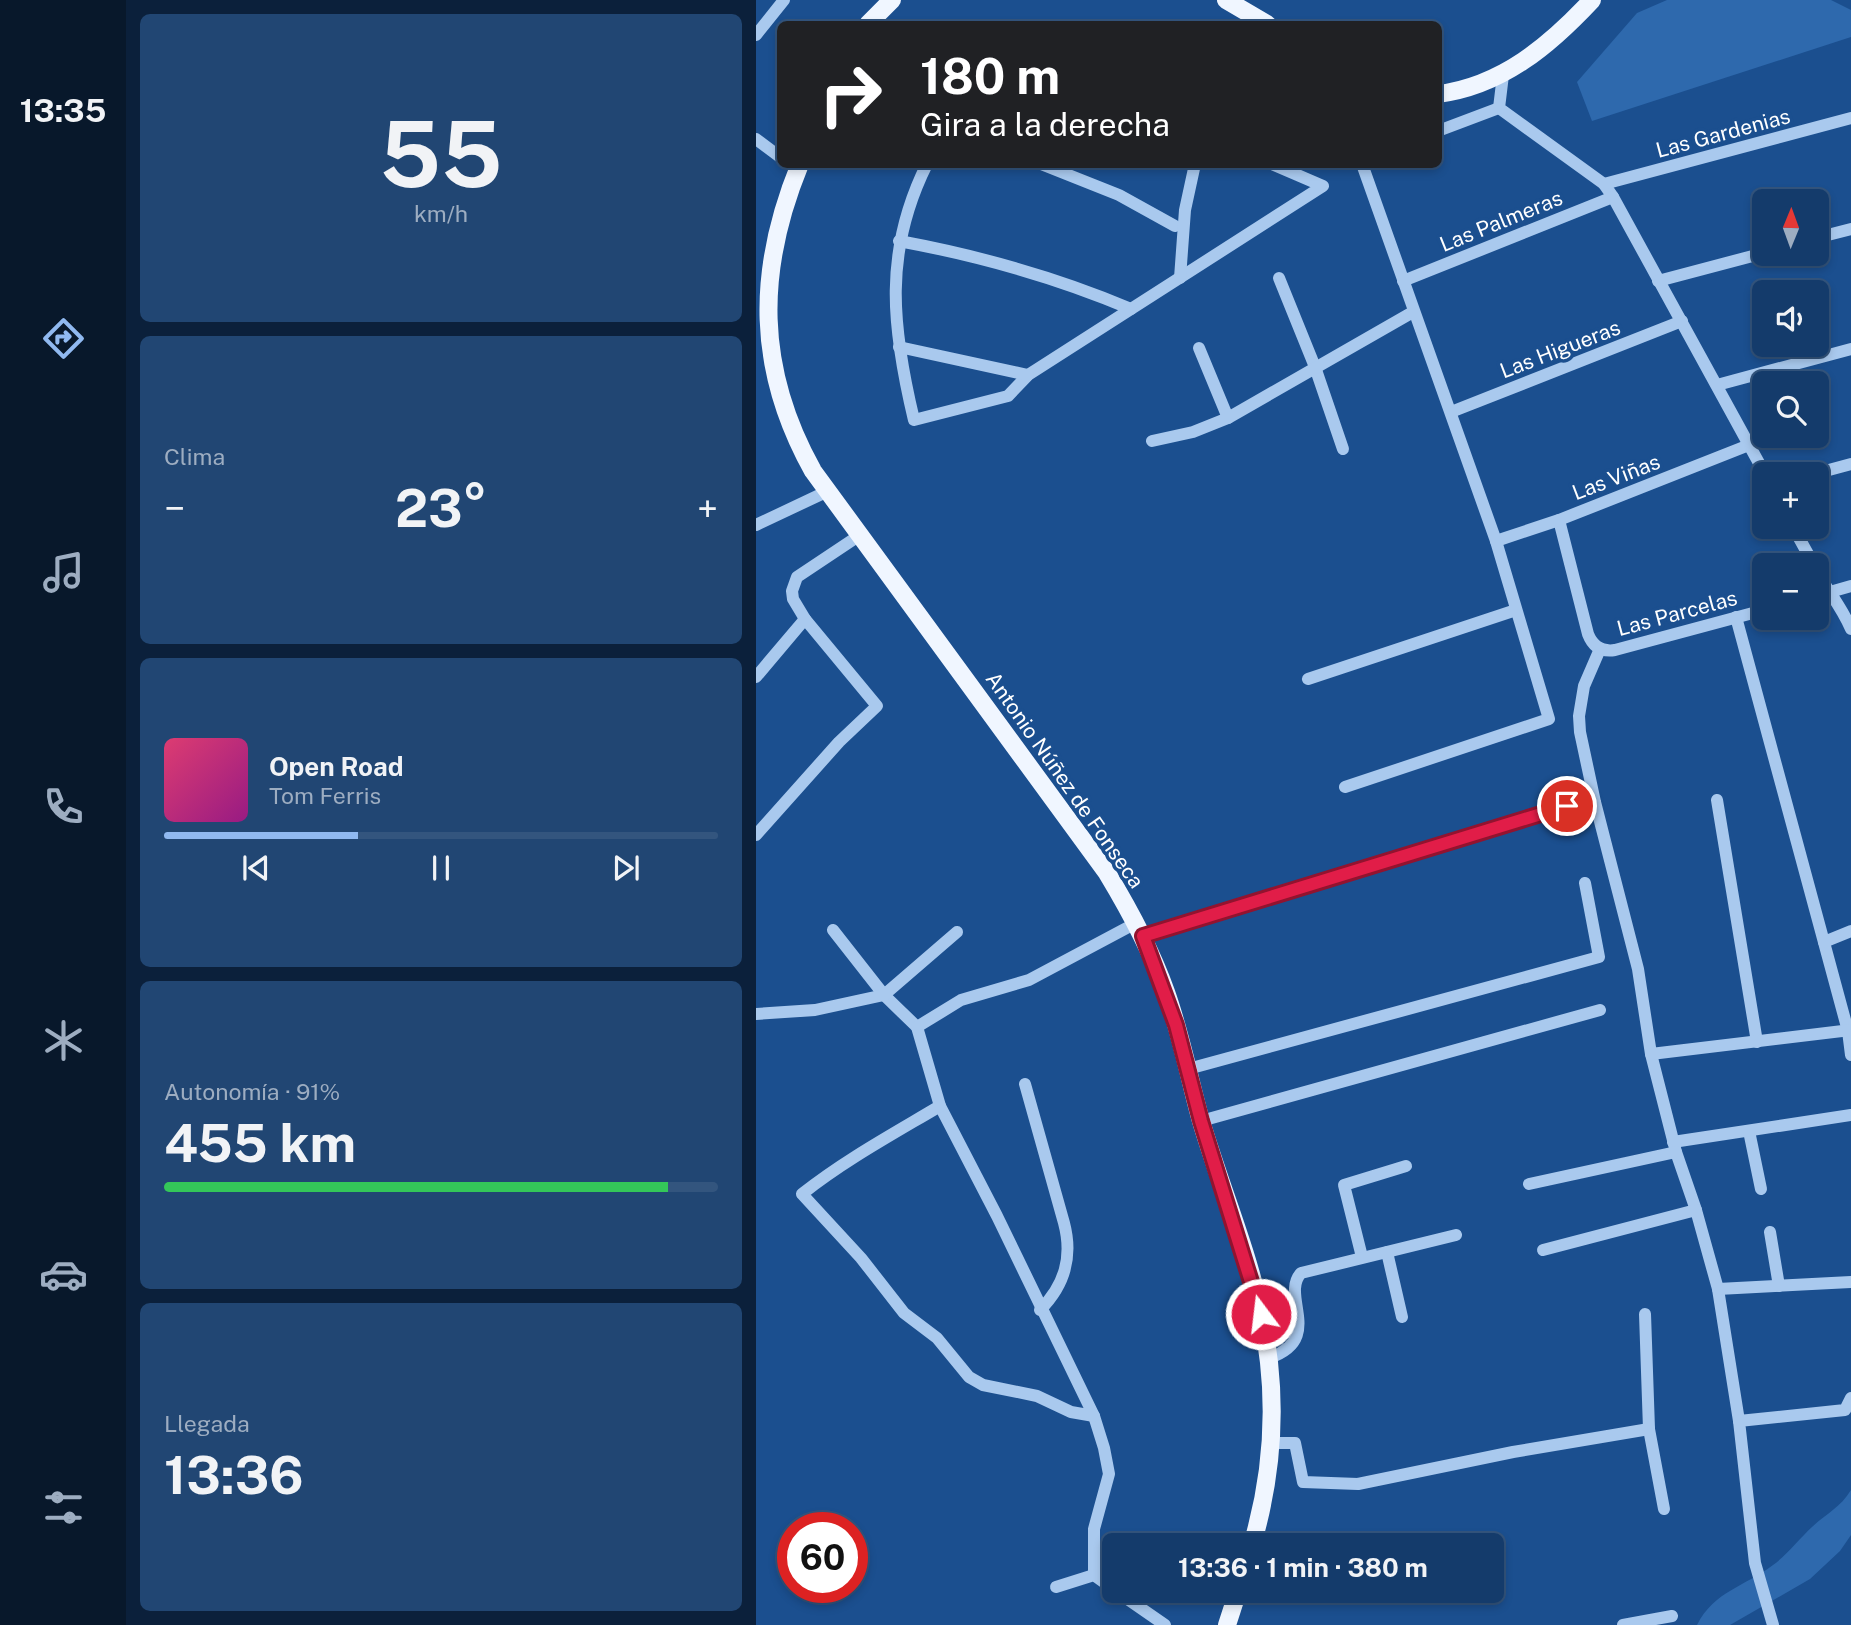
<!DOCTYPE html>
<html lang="es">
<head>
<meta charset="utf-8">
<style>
	:root { --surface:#143b6b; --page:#214673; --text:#f1f3f6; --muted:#9dadc1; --line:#33557e; --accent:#90b9f0 }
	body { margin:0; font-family:"Public Sans",sans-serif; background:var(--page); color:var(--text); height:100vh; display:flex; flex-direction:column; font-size:26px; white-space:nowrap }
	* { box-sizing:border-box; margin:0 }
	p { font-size:23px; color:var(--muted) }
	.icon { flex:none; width:38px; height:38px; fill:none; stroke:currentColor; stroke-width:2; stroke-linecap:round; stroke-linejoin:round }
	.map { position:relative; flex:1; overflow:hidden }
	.details { display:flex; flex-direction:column; gap:14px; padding:14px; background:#0b203b; width:630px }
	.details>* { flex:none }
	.guide { position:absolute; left:21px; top:21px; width:665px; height:147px; border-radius:10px; box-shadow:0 4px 10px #0003,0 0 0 2px var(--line); background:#202124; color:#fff; overflow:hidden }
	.needle { width:46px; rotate:1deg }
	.tools { position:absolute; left:996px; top:189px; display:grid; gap:14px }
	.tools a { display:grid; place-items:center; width:77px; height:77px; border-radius:10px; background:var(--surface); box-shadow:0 4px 10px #0003,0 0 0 2px var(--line); font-size:35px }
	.speed { position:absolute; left:21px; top:1512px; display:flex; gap:14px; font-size:35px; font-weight:700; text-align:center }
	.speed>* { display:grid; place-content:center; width:91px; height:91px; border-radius:50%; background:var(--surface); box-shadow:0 4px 10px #0003,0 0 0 2px var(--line); line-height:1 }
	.speed .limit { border:10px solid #d22; background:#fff; color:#111 }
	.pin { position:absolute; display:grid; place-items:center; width:60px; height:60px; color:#fff; margin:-30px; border:4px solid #fff; border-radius:50%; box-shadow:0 2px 7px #0007 }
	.me { position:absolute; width:77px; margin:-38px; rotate:345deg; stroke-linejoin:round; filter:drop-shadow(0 0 5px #0008) }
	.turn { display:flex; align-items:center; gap:24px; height:147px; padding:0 28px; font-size:32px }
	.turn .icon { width:91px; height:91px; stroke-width:2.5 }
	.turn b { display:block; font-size:49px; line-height:60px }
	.big { font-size:52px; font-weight:700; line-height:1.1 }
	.details .card { flex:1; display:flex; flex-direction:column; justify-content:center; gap:10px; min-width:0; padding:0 24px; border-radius:10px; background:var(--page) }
	.details .dial { align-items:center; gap:0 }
	.dial b { font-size:91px; line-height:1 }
	.song { display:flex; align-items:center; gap:21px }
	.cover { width:84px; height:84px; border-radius:10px; background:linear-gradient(135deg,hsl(340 70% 55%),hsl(310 70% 35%)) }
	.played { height:7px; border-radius:4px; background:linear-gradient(90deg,var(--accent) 35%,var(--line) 35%) }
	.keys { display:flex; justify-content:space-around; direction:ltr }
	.heat { display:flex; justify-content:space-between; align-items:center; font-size:38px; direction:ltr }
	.charge { height:10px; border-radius:5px; background:linear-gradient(90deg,#34c759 91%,var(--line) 0) }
	.trip { position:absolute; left:346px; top:1533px; width:402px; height:70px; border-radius:10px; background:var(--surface); box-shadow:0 4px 10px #0003,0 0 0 2px var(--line); font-weight:700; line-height:70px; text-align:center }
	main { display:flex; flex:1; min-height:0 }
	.menu { display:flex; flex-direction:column; width:126px; justify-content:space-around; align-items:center; background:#08182b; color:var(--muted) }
	.menu .icon { width:49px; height:49px }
	.menu .on { color:var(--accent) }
	.menu b { font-size:32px; color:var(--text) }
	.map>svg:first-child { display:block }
	.green { fill:#2e69ad }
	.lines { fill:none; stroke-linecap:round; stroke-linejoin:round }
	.minor { stroke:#a9c9ee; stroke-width:12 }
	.major { stroke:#f0f6ff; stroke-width:18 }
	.route-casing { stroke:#92132f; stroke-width:18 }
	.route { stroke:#e11d48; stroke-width:12 }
	.labels { text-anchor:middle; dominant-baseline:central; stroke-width:7; stroke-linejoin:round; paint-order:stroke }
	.street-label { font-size:21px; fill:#fff; stroke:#1b4f8f }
</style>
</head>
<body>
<main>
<nav class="menu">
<b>13:35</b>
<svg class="icon on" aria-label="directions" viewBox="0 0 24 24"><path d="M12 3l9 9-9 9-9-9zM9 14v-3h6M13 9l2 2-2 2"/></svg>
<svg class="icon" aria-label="music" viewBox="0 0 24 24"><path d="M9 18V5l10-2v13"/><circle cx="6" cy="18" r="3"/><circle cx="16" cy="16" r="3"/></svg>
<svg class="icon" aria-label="phone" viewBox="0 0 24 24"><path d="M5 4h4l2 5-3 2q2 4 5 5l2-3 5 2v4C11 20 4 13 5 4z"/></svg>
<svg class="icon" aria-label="climate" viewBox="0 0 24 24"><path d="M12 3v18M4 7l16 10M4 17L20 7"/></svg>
<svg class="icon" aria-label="car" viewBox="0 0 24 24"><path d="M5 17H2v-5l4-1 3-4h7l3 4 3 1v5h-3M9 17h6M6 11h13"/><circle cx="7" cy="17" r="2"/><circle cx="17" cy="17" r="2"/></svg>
<svg class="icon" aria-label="filters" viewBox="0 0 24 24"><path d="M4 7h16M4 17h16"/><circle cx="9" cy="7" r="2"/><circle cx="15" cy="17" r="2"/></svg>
</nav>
<section class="details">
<div class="card dial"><b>55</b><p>km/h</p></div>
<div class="card"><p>Clima</p>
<div class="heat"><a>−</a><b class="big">23°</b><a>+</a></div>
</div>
<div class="card">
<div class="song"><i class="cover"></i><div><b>Open Road</b><p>Tom Ferris</p></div></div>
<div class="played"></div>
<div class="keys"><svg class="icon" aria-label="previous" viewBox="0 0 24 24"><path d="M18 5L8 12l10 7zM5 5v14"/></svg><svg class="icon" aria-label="pause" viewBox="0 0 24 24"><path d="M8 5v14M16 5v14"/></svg><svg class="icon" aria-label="next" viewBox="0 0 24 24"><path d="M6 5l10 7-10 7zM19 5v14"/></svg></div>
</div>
<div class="card"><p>Autonomía · 91%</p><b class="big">455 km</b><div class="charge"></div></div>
<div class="card"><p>Llegada</p><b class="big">13:36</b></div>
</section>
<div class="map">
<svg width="1095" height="1625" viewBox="0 0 1095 1625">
	<rect width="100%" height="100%" fill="#1b4f8f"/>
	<g class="green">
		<path d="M911 0H1075L1095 10V37L836 121 821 82 881 13Z"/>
		<path d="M1095 1490V1535L1084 1551 1054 1579 974 1625H941C958 1591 990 1586 1017 1565 1031 1555 1043 1539 1056 1527 1071 1513 1084 1508 1095 1490Z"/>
	</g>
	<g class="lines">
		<g class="minor">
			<path d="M0 35 28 0"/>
			<path d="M747 75 743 108 848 184 857 197 1009 474"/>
			<path d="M682 131 743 108"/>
			<path d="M0 139 24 157"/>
			<path d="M171 164C127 252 136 328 158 420L252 396 272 375 567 186 516 164"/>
			<path d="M285 164 363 195 419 226"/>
			<path d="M848 184 1095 118"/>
			<path d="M1060 238 1095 229"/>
			<path d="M143 241C224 256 300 277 375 309"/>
			<path d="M424 278 429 210 439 164"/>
			<path d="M523 278 559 367 587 449"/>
			<path d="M647 281 857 197"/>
			<path d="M902 281 1008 253"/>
			<path d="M143 347 272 375"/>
			<path d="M443 348 472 418"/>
			<path d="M961 385 1095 349"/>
			<path d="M695 412 926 321"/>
			<path d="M396 441 437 432 472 418 657 312"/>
			<path d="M1058 474 1095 464"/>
			<path d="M803 520 832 634C837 647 846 652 859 650L1008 610"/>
			<path d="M0 525 72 491"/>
			<path d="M1037 527 1058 565"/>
			<path d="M740 541 803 520 993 445"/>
			<path d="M1060 570C1071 590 1086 607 1095 629"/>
			<path d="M1060 596 1095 586"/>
			<path d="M980 617 1092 1031 1095 1055"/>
			<path d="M844 649 828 686 823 716 824 732 839 802 882 969 895 1054 920 1152 940 1210 962 1289 983 1421"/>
			<path d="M0 677 49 619"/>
			<path d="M552 679 760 610"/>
			<path d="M589 787 793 719 740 541 606 164"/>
			<path d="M961 800 1001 1042"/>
			<path d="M0 835 83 742 121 706 49 619 37 599 36 591 41 577 104 535"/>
			<path d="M77 930 128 995 161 1027 184 1106 241 1216 338 1416 348 1448 353 1474 338 1529V1575"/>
			<path d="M387 936 811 806"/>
			<path d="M1068 942 1095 931"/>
			<path d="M0 1014 59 1010 128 995 201 932"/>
			<path d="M161 1027 205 1000 273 980 380 923"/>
			<path d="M895 1054 1095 1030"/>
			<path d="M432 1069 843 957 829 883"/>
			<path d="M269 1084 308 1223C317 1257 309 1285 284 1310"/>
			<path d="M184 1106C137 1134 89 1160 46 1194L105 1258 148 1313 181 1338 213 1377 227 1385 281 1396 315 1412 338 1416"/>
			<path d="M445 1121 844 1010"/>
			<path d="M993 1131 1005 1189"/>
			<path d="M917 1142 1095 1115"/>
			<path d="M773 1184 920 1152"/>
			<path d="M1014 1232 1023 1286"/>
			<path d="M787 1250 940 1210"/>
			<path d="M631 1252 646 1317"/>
			<path d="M606 1257 588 1185 650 1166"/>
			<path d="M962 1289 1095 1282"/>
			<path d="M889 1314 893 1429 908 1509"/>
			<path d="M513 1358C569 1339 524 1296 545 1273L700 1235"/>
			<path d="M515 1443H539L547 1482 602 1484 757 1452 893 1429"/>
			<path d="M300 1587 338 1575 359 1590"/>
			<path d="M360 1591 409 1625"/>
			<path d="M867 1625 916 1616"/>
			<path d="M1017 1625 999 1563 983 1421 1089 1410 1095 1398"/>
		</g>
		<g class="major">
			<path d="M470 0 511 24"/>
			<path d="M112 24 136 0"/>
			<path d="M682 94C746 86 794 45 836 0"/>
			<path d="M44 164C0 271 0 369 57 471L351 873C374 911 395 950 410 992 425 1034 433 1078 445 1121 464 1185 491 1248 505 1314 522 1391 518 1470 496 1545"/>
			<path d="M471 1625 482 1591"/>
		</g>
	</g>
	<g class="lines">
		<g class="route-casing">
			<path id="route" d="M505 1314 445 1121 420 1025 387 936 811 806"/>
		</g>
		<use href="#route" class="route"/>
	</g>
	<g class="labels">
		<g class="street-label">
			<text transform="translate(967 133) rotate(-15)">Las Gardenias</text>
			<text transform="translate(745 221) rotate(-22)">Las Palmeras</text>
			<text transform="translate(804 349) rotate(-21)">Las Higueras</text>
			<text transform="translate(860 477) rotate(-21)">Las Viñas</text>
			<text transform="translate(921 613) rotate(-15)">Las Parcelas</text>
			<text transform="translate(309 780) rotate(55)">Antonio Núñez de Fonseca</text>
		</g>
	</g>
</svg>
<div class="tools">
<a><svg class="needle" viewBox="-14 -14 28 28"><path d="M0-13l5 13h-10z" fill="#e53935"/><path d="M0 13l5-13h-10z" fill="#9dadc1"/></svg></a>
<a><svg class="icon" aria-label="sound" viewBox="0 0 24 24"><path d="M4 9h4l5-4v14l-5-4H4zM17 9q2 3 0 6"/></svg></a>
<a><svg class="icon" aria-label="search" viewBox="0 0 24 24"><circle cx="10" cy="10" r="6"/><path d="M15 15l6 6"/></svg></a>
<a>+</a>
<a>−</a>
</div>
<div class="speed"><div class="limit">60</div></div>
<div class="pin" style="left:811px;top:806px;background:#d93025"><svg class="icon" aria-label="arrive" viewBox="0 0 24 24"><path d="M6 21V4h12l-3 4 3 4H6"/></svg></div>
<svg class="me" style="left:505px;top:1314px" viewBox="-20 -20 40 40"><circle r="17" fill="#e11d48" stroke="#fff" stroke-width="3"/><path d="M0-11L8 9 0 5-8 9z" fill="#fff"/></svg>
<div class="trip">13:36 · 1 min · 380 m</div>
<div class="guide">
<div class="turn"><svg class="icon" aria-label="right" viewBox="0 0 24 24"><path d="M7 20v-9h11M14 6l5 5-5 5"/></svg><div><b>180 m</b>Gira a la derecha</div></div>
</div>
</div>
</main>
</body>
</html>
